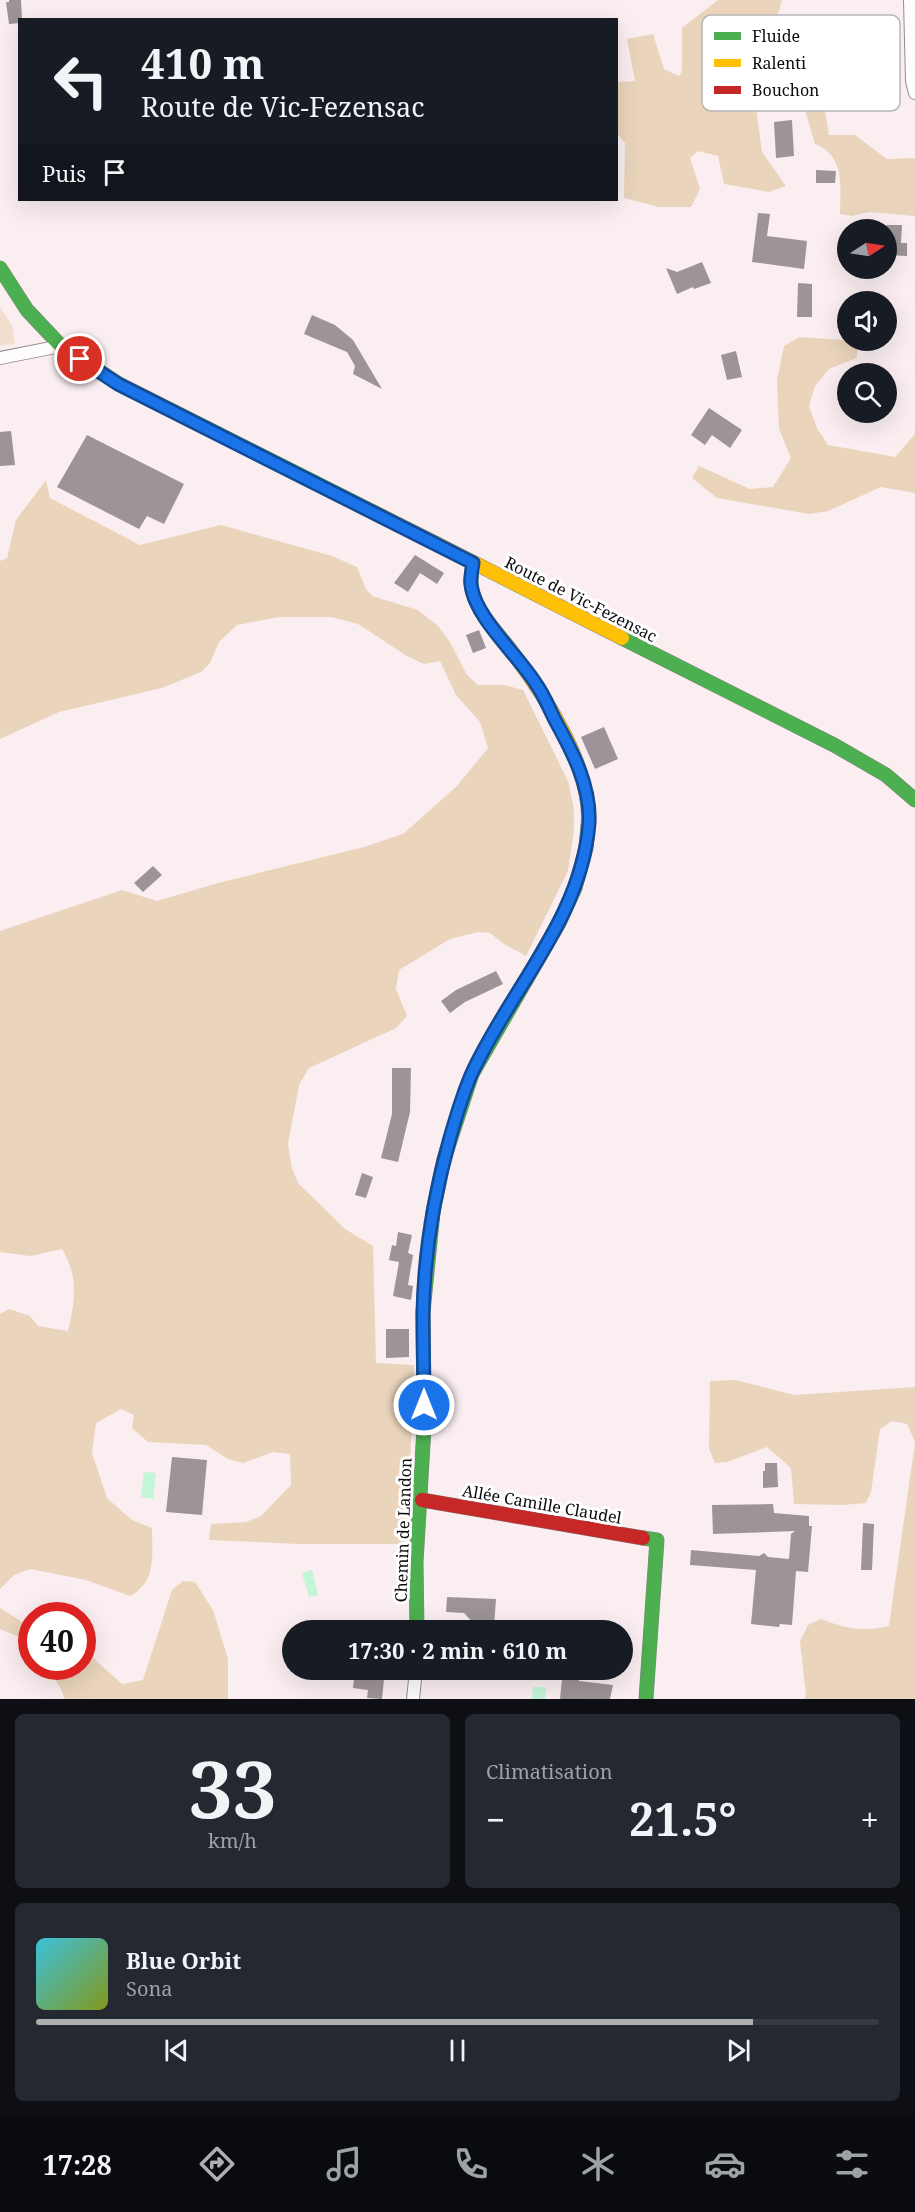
<!DOCTYPE html>
<html lang="fr">
<head>
<meta charset="utf-8">
<style>
	:root { --surface:#171b24; --page:#242831; --text:#f1f3f6; --muted:#9ea1a6; --line:#363941; --accent:#afaeb0 }
	body { margin:0; font-family:"Noto Serif",serif; background:var(--page); color:var(--text); height:100vh; display:flex; flex-direction:column; font-size:22px; white-space:nowrap }
	* { box-sizing:border-box; margin:0 }
	p { font-size:20px; color:var(--muted) }
	.icon { flex:none; width:33px; height:33px; fill:none; stroke:currentColor; stroke-width:2; stroke-linecap:round; stroke-linejoin:round }
	.map { position:relative; height:1699px; overflow:hidden }
	.side { display:flex; flex-direction:column; gap:15px; padding:15px; background:#0d0f14; flex:1 }
	.side>* { flex:none }
	.hud { position:absolute; left:18px; top:18px; width:600px; height:183px; border-radius:0px; box-shadow:0 6px 24px #0002; background:#171b24; color:var(--text); overflow:hidden }
	.needle { width:39px; rotate:78deg }
	.controls { position:absolute; left:837px; top:219px; display:grid; gap:12px }
	.controls a { display:grid; place-items:center; width:60px; height:60px; border-radius:50%; background:var(--surface); box-shadow:0 6px 24px #0002; font-size:30px }
	.speed { position:absolute; left:18px; top:1602px; display:flex; gap:12px; font-size:30px; font-weight:700; text-align:center }
	.speed>* { display:grid; place-content:center; width:78px; height:78px; border-radius:50%; background:var(--surface); box-shadow:0 6px 24px #0002; line-height:1 }
	.speed .limit { border:9px solid #d22; background:#fff; color:#111 }
	.pin { position:absolute; display:grid; place-items:center; width:51px; height:51px; color:#fff; margin:-26px; border:3px solid #fff; border-radius:50%; box-shadow:0 2px 6px #0007 }
	.me { position:absolute; width:66px; margin:-33px; rotate:0deg; stroke-linejoin:round; filter:drop-shadow(0 0 4px #0008) }
	.turn { display:flex; align-items:center; gap:21px; height:126px; padding:0 24px; font-size:27px }
	.turn .icon { width:78px; height:78px; stroke-width:2.5 }
	.turn b { display:block; font-size:42px; line-height:51px }
	.then { display:flex; align-items:center; height:57px; padding:0 24px; background:#0003; gap:12px; font-size:22px }
	.big { font-size:45px; font-weight:700; line-height:1.1 }
	.side .tile { flex:1; display:flex; flex-direction:column; justify-content:center; gap:9px; min-width:0; padding:0 21px; border-radius:9px; background:var(--page) }
	.side .dial { align-items:center; gap:0 }
	.dial b { font-size:78px; line-height:1 }
	.song { display:flex; align-items:center; gap:18px }
	.cover { width:72px; height:72px; border-radius:9px; background:linear-gradient(135deg,hsl(190 70% 55%),hsl(70 70% 35%)) }
	.played { height:6px; border-radius:3px; background:linear-gradient(90deg,var(--accent) 85%,var(--line) 85%) }
	.keys { display:flex; justify-content:space-around; direction:ltr }
	.heat { display:flex; justify-content:space-between; align-items:center; font-size:33px; direction:ltr }
	.side .tiles { flex:1; display:grid; gap:15px; grid-template-columns:1fr 1fr }
	.tile:last-child { grid-column:span 2 }
	.trip { position:absolute; left:282px; top:1620px; width:351px; height:60px; border-radius:30px; background:var(--surface); box-shadow:0 6px 24px #0002; font-weight:700; line-height:60px; text-align:center }
	.menu { display:flex; height:96px; justify-content:space-around; align-items:center; background:#090b0e; color:var(--muted) }
	.menu .icon { width:42px; height:42px }
	.menu .selected { color:var(--accent) }
	.menu b { font-size:27px; color:var(--text) }
	.map>svg:first-child { display:block }
	.green { fill:#f1dece }
	.forest { fill:#ead4bc }
	.water { fill:#c3f5d7 }
	.building { fill:#9c9497 }
	.lines { fill:none; stroke-linecap:round; stroke-linejoin:round }
	.street-casing { stroke:#938d8e; stroke-width:14 }
	.fast-casing { stroke:#898485; stroke-width:15 }
	.slow-casing { stroke:#898485; stroke-width:15 }
	.jam-casing { stroke:#898485; stroke-width:15 }
	.street { stroke:#fefcfd; stroke-width:12 }
	.fast { stroke:#4caf50; stroke-width:14 }
	.slow { stroke:#ffc107; stroke-width:14 }
	.jam { stroke:#c62828; stroke-width:14 }
	.route-casing { stroke:#114b97; stroke-width:15 }
	.route { stroke:#1a73e8; stroke-width:10 }
	.labels { text-anchor:middle; dominant-baseline:central; stroke-width:6; stroke-linejoin:round; paint-order:stroke }
	.street-label { font-size:16px; fill:#0b0b0b; stroke:#fff }
	.key { fill:#fff; stroke:#b6b6b6; stroke-width:1.5 }
	.key-label { font-size:16px; fill:#0b0b0b }
</style>
</head>
<body>
<div class="map">
<svg width="915" height="1699" viewBox="0 0 915 1699">
	<rect width="100%" height="100%" fill="#faeef0"/>
	<path class="green" d="M0 307 12 326 15 344 0 346Z"/>
	<g class="forest">
		<path d="M718 0H782L777 18 780 36 816 54 829 135H855L887 159 915 158V216L869 212 852 216 840 214C840 186 846 157 815 144L801 97 776 51 755 46 729 54 703 71V87L755 100 762 152 786 186 769 192 724 184 718 156 698 151 690 158 700 189 691 207H659L624 198 625 143 617 133 616 82 635 81 627 39 653 34 664 69 679 76 682 71V28Z"/>
		<path d="M799 337 858 341 857 358 829 369 815 386 809 406 817 428 828 445 895 457 915 434V493L881 487 828 511 809 514 717 498 692 478 699 466 750 489 773 487 791 458 779 429 777 380 784 346Z"/>
		<path d="M46 480 50 498 140 545 221 525 332 556 357 567 366 589 372 596 418 610 438 626 450 642 467 675 478 685H504L523 690 568 781 574 809V830L568 871 526 956 504 944 490 933 478 932 450 939 399 970 396 989 407 1016 396 1028 309 1068 299 1085 288 1144 292 1168 298 1183 345 1229 373 1246 376 1363 414 1365 407 1544H300L209 1540 211 1524 246 1522 261 1516 291 1485 290 1454 273 1452 243 1463 228 1459 206 1445 148 1442 132 1428 134 1415 121 1409 96 1423 92 1453 107 1498 132 1520 152 1528C152 1554 157 1582 130 1596L86 1580 30 1569 14 1575 0 1589V1314L9 1309 30 1316 38 1326 68 1331C75 1300 79 1278 62 1249L30 1256 0 1252V931L122 890 157 901 218 883 364 847 403 834 457 786 488 748 480 722 456 695 440 661 424 664 407 656 358 624 331 617H280L237 625 219 642 210 663 201 672 162 688 59 712 0 739V561L7 558 16 520Z"/>
		<path d="M735 1380 794 1395 915 1387V1699H804L806 1696 800 1641 808 1625 821 1619C846 1629 863 1632 889 1626L915 1442 907 1424 892 1421 880 1429 871 1492 866 1503 842 1505 794 1504 791 1468 767 1447 727 1462 715 1463 709 1449 710 1381Z"/>
		<path d="M183 1581 195 1582 213 1610 228 1659V1699H65L60 1687 46 1667 82 1666 83 1649 122 1684 143 1680 172 1590Z"/>
		<path d="M0 1608 24 1623 31 1625V1649L19 1637 0 1629Z"/>
	</g>
	<g class="water">
		<path d="M144 1472 156 1473 153 1499 141 1497Z"/>
		<path d="M312 1570 318 1595 309 1597 302 1573Z"/>
		<path d="M533 1687H546L545 1699H532Z"/>
	</g>
	<g class="building">
		<path d="M9 0H21L22 20H20V23L9 24 6 2H9Z"/>
		<path d="M792 120 794 156 776 158 774 122Z"/>
		<path d="M816 170 836 171 835 183H816Z"/>
		<path d="M758 213 770 214 767 236 807 241 804 269 752 262Z"/>
		<path d="M886 225H902L901 243H907V256L886 255Z"/>
		<path d="M702 262 711 283 694 289 693 287 677 294 666 268 677 272Z"/>
		<path d="M798 283 812 284V317H797Z"/>
		<path d="M312 315 335 325 353 340 382 389 353 374 355 366 347 352 304 334Z"/>
		<path d="M736 351 742 377 727 380 721 355Z"/>
		<path d="M709 408 742 430 730 448 712 435 705 445 691 435Z"/>
		<path d="M11 431 15 465 0 466V432Z"/>
		<path d="M87 435 184 484 164 524 147 516 139 529 57 487Z"/>
		<path d="M415 555 444 573 437 584 420 573 408 592 394 583Z"/>
		<path d="M479 630 486 648 473 653 466 635Z"/>
		<path d="M604 727 618 759 595 769 581 737Z"/>
		<path d="M153 866 162 875 143 892 134 883Z"/>
		<path d="M496 971 503 984 465 1002 450 1013 441 1001 456 990Z"/>
		<path d="M392 1068H411L410 1112 398 1162 381 1158 392 1114Z"/>
		<path d="M362 1173 373 1177 366 1198 355 1195Z"/>
		<path d="M398 1232 412 1235 408 1253 413 1255 408 1285 413 1286 411 1300 393 1296 399 1262 389 1260 392 1245 396 1246Z"/>
		<path d="M386 1329H409V1357L386 1358Z"/>
		<path d="M172 1457 207 1460 202 1515 166 1512Z"/>
		<path d="M765 1463H777L778 1487 763 1488V1471H765Z"/>
		<path d="M773 1504 774 1513 809 1516V1526H812L808 1572 796 1571 792 1625 780 1624 779 1627 751 1624 756 1570 690 1565 691 1550 759 1556 764 1553 768 1557 789 1559 791 1534 795 1531 713 1534 712 1505Z"/>
		<path d="M863 1523 874 1524 872 1570H861Z"/>
		<path d="M447 1597 496 1599 494 1627 476 1626 464 1613 446 1612Z"/>
		<path d="M355 1670H385L382 1699 367 1698 368 1690 353 1688Z"/>
		<path d="M563 1670H580L579 1681 613 1685 610 1699H560Z"/>
	</g>
	<g class="lines">
		<g class="street-casing">
			<g id="street">
				<path d="M910 0 912 81 915 93"/>
				<path d="M0 358 61 346"/>
				<path d="M413 1699 416 1670"/>
			</g>
		</g>
		<g class="fast-casing">
			<g id="fast">
				<path d="M0 268 27 310 61 346 119 384 437 544"/>
				<path d="M473 563C472 569 471 576 471 582 472 607 495 630 509 648"/>
				<path d="M622 638 834 745 886 775 915 800"/>
				<path d="M643 1538 657 1540 646 1699"/>
				<path d="M417 1630 416 1562 424 1428 423 1312 433 1212 444 1159 472 1074 559 923 575 888 586 848 588 827"/>
			</g>
		</g>
		<g class="slow-casing">
			<g id="slow">
				<path d="M437 544 622 638"/>
				<path d="M509 648C543 692 594 770 588 827"/>
			</g>
		</g>
		<g class="jam-casing">
			<path id="jam" d="M422 1500 643 1538"/>
		</g>
		<use href="#street" class="street"/>
		<use href="#fast" class="fast"/>
		<use href="#slow" class="slow"/>
		<use href="#jam" class="jam"/>
	</g>
	<g class="lines">
		<g class="route-casing">
			<path id="route" d="M80 359 118 384 473 563C472 570 470 578 471 585 475 618 519 656 536 684 544 695 549 708 555 720 572 751 591 786 589 823 582 918 510 990 472 1073 463 1093 456 1117 450 1138 434 1195 424 1255 423 1314 423 1344 424 1375 424 1405"/>
		</g>
		<use href="#route" class="route"/>
	</g>
	<g class="labels">
		<g class="street-label">
			<text transform="translate(581 599) rotate(27)">Route de Vic-Fezensac</text>
			<text transform="translate(542 1504) rotate(10)">Allée Camille Claudel</text>
			<text transform="translate(403 1530) rotate(-88)">Chemin de Landon</text>
		</g>
	</g>
	<rect x="702" y="15" width="198" height="96" rx="9" class="key"/>
	<rect x="714" y="32" width="27" height="8" fill="#4caf50"/>
	<rect x="714" y="59" width="27" height="8" fill="#ffc107"/>
	<rect x="714" y="86" width="27" height="8" fill="#c62828"/>
	<g class="key-label">
		<text x="752" y="42">Fluide</text>
		<text x="752" y="69">Ralenti</text>
		<text x="752" y="96">Bouchon</text>
	</g>
</svg>
<div class="controls">
<a><svg class="needle" viewBox="-14 -14 28 28"><path d="M0-13l5 13h-10z" fill="#e53935"/><path d="M0 13l5-13h-10z" fill="#9ea1a6"/></svg></a>
<a><svg class="icon" aria-label="sound" viewBox="0 0 24 24"><path d="M4 9h4l5-4v14l-5-4H4zM17 9q2 3 0 6"/></svg></a>
<a><svg class="icon" aria-label="search" viewBox="0 0 24 24"><circle cx="10" cy="10" r="6"/><path d="M15 15l6 6"/></svg></a>
</div>
<div class="speed"><div class="limit">40</div></div>
<div class="pin" style="left:80px;top:359px;background:#d93025"><svg class="icon" aria-label="arrive" viewBox="0 0 24 24"><path d="M6 21V4h12l-3 4 3 4H6"/></svg></div>
<svg class="me" style="left:424px;top:1405px" viewBox="-20 -20 40 40"><circle r="17" fill="#1a73e8" stroke="#fff" stroke-width="3"/><path d="M0-11L8 9 0 5-8 9z" fill="#fff"/></svg>
<div class="trip">17:30 · 2 min · 610 m</div>
<div class="hud">
<div class="turn"><svg class="icon" aria-label="left" viewBox="0 0 24 24"><path d="M17 20v-9H6M10 6l-5 5 5 5"/></svg><div><b>410 m</b>Route de Vic-Fezensac</div></div>
<div class="then">Puis<svg class="icon" aria-label="arrive" viewBox="0 0 24 24"><path d="M6 21V4h12l-3 4 3 4H6"/></svg></div>
</div>
</div>
<section class="side">
<div class="tiles">
<div class="tile dial"><b>33</b><p>km/h</p></div>
<div class="tile"><p>Climatisation</p>
<div class="heat"><a>−</a><b class="big">21.5°</b><a>+</a></div>
</div>
<div class="tile">
<div class="song"><i class="cover"></i><div><b>Blue Orbit</b><p>Sona</p></div></div>
<div class="played"></div>
<div class="keys"><svg class="icon" aria-label="previous" viewBox="0 0 24 24"><path d="M18 5L8 12l10 7zM5 5v14"/></svg><svg class="icon" aria-label="pause" viewBox="0 0 24 24"><path d="M8 5v14M16 5v14"/></svg><svg class="icon" aria-label="next" viewBox="0 0 24 24"><path d="M6 5l10 7-10 7zM19 5v14"/></svg></div>
</div>
</div>
</section>
<nav class="menu">
<b>17:28</b>
<svg class="icon selected" aria-label="directions" viewBox="0 0 24 24"><path d="M12 3l9 9-9 9-9-9zM9 14v-3h6M13 9l2 2-2 2"/></svg>
<svg class="icon" aria-label="music" viewBox="0 0 24 24"><path d="M9 18V5l10-2v13"/><circle cx="6" cy="18" r="3"/><circle cx="16" cy="16" r="3"/></svg>
<svg class="icon" aria-label="phone" viewBox="0 0 24 24"><path d="M5 4h4l2 5-3 2q2 4 5 5l2-3 5 2v4C11 20 4 13 5 4z"/></svg>
<svg class="icon" aria-label="climate" viewBox="0 0 24 24"><path d="M12 3v18M4 7l16 10M4 17L20 7"/></svg>
<svg class="icon" aria-label="car" viewBox="0 0 24 24"><path d="M5 17H2v-5l4-1 3-4h7l3 4 3 1v5h-3M9 17h6M6 11h13"/><circle cx="7" cy="17" r="2"/><circle cx="17" cy="17" r="2"/></svg>
<svg class="icon" aria-label="filters" viewBox="0 0 24 24"><path d="M4 7h16M4 17h16"/><circle cx="9" cy="7" r="2"/><circle cx="15" cy="17" r="2"/></svg>
</nav>
</body>
</html>
